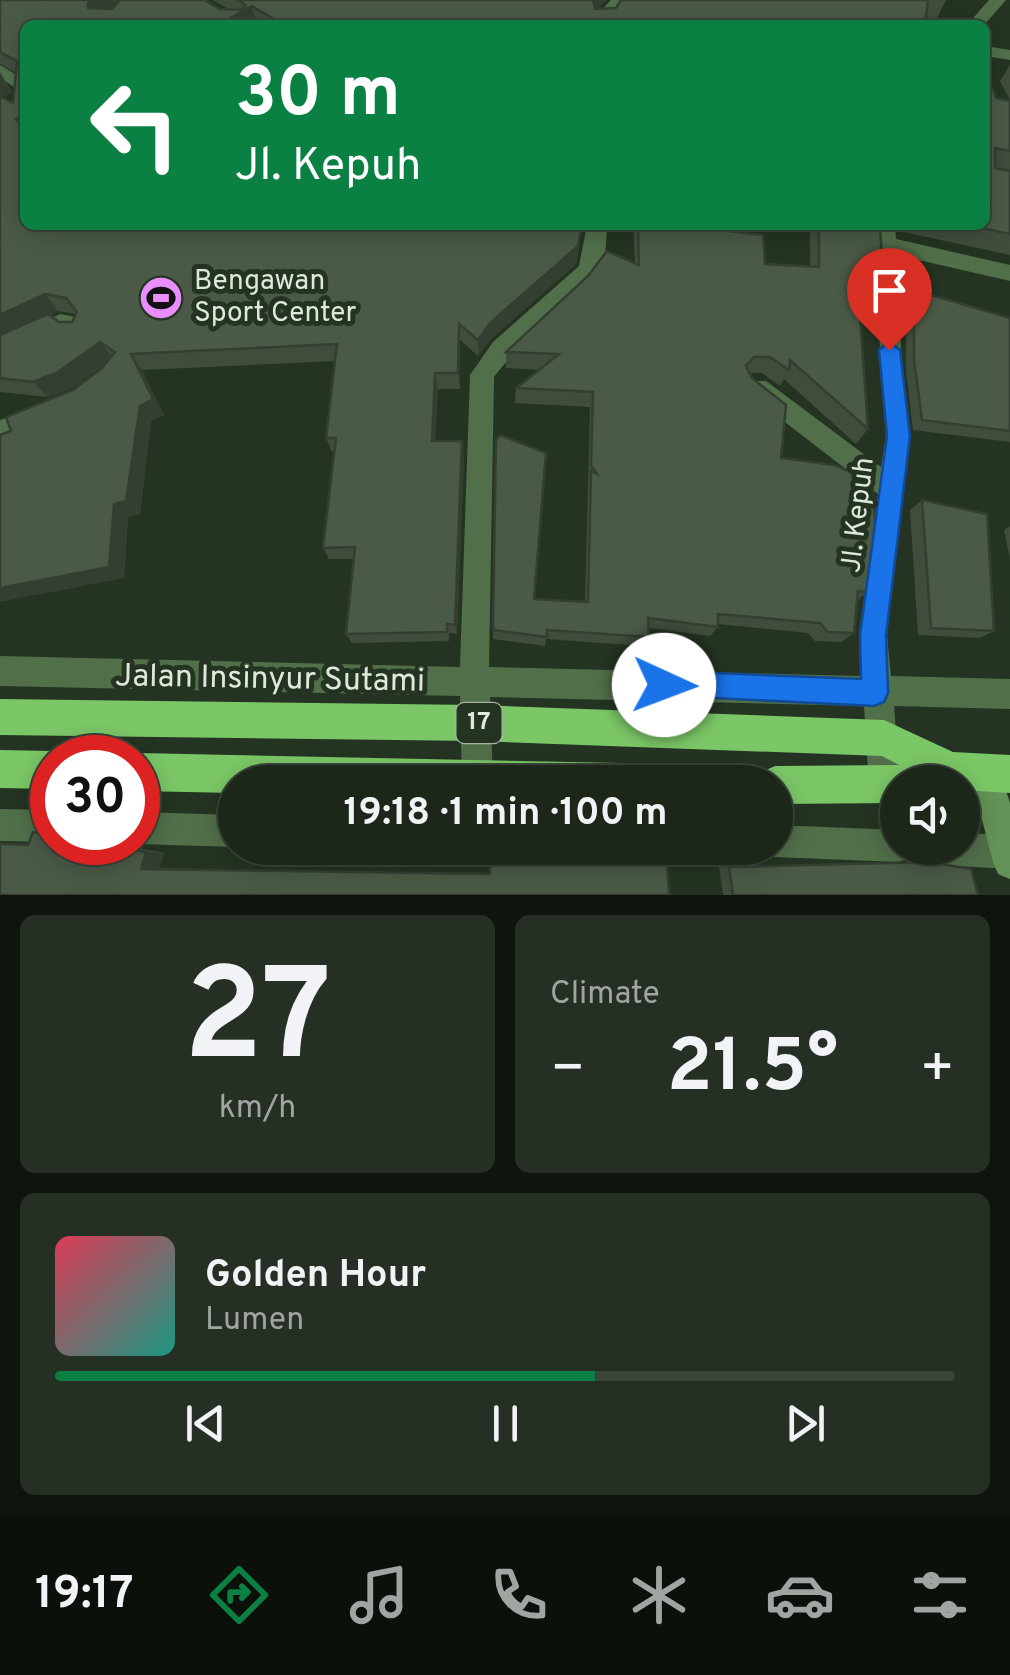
<!DOCTYPE html>
<html lang="en">
<head>
<meta charset="utf-8">
<style>
	:root { --surface:#1c271a; --page:#252f23; --text:#f1f3f6; --muted:#a0a5a2; --line:#3a4439; --accent:#0b8043 }
	body { margin:0; font-family:Overpass,sans-serif; background:var(--page); color:var(--text); height:100vh; display:flex; flex-direction:column; font-size:38px; white-space:nowrap }
	* { box-sizing:border-box; margin:0 }
	p { font-size:32px; color:var(--muted) }
	.icon { flex:none; width:55px; height:55px; fill:none; stroke:currentColor; stroke-width:2; stroke-linecap:round; stroke-linejoin:round }
	.map { position:relative; height:895px; overflow:hidden }
	.panel { display:flex; flex-direction:column; gap:20px; padding:20px; background:#0f150e; flex:1 }
	.panel>* { flex:none }
	.guide { position:absolute; left:20px; top:20px; width:970px; height:210px; border-radius:15px; box-shadow:0 5px 25px #0003,0 0 0 2px var(--line); background:#0b8043; color:#fff; overflow:hidden }
	.tools { position:absolute; left:880px; top:765px; display:grid; gap:20px }
	.tools a { display:grid; place-items:center; width:100px; height:100px; border-radius:50%; background:var(--surface); box-shadow:0 5px 25px #0003,0 0 0 2px var(--line); font-size:50px }
	.speed { position:absolute; left:30px; top:735px; display:flex; gap:20px; font-size:50px; font-weight:700; text-align:center }
	.speed>* { display:grid; place-content:center; width:130px; height:130px; border-radius:50%; background:var(--surface); box-shadow:0 5px 25px #0003,0 0 0 2px var(--line); line-height:1 }
	.speed .limit { border:15px solid #d22; background:#fff; color:#111 }
	.pin { position:absolute; display:grid; place-items:center; width:85px; height:85px; color:#fff; margin:-102px -42px; border-radius:50% 50% 50% 0; rotate:-45deg; box-shadow:0 0 10px #0007 }
	.pin .icon { rotate:45deg }
	.me { position:absolute; width:110px; margin:-55px; rotate:92deg; stroke-linejoin:round; filter:drop-shadow(0 0 8px #0008) }
	.turn { display:flex; align-items:center; gap:35px; height:210px; padding:0 50px; font-size:45px }
	.turn .icon { width:130px; height:130px; stroke-width:2.5 }
	.turn b { display:block; font-size:70px; line-height:85px }
	.big { font-size:75px; font-weight:700; line-height:1.1 }
	.panel .card { flex:1; display:flex; flex-direction:column; justify-content:center; gap:15px; min-width:0; padding:0 35px; border-radius:15px; background:var(--page) }
	.panel .dial { align-items:center; gap:0 }
	.dial b { font-size:130px; line-height:1 }
	.song { display:flex; align-items:center; gap:30px }
	.cover { width:120px; height:120px; border-radius:15px; background:linear-gradient(135deg,hsl(350 70% 55%),hsl(170 70% 35%)) }
	.played { height:10px; border-radius:5px; background:linear-gradient(90deg,var(--accent) 60%,var(--line) 60%) }
	.keys { display:flex; justify-content:space-around; direction:ltr }
	.heat { display:flex; justify-content:space-between; align-items:center; font-size:55px; direction:ltr }
	.panel .tiles { flex:1; display:grid; gap:20px; grid-template-columns:1fr 1fr }
	.card:last-child { grid-column:span 2 }
	.trip { position:absolute; left:218px; top:765px; width:575px; height:100px; border-radius:50px; background:var(--surface); box-shadow:0 5px 25px #0003,0 0 0 2px var(--line); font-weight:700; line-height:100px; text-align:center }
	.dock { display:flex; height:160px; justify-content:space-around; align-items:center; background:#0b100a; color:var(--muted) }
	.dock .icon { width:70px; height:70px }
	.dock .selected { color:var(--accent) }
	.dock b { font-size:45px; color:var(--text) }
	.map>svg:first-child { display:block }
	.lines { fill:none; stroke-linecap:round; stroke-linejoin:round }
	.lane { fill:#51704a; fill-rule:evenodd }
	.street { fill:#51704a; fill-rule:evenodd }
	.secondary { fill:#639356; fill-rule:evenodd }
	.highway { fill:#7bc767; fill-rule:evenodd }
	.wall { fill:#404d3d; fill-rule:evenodd }
	.shaded-wall { fill:#343f32 }
	.building { fill:#4b5a47; stroke:#343f32; stroke-width:2.5 }
	.route { fill:#1a73e8; stroke:#114b97; stroke-width:2.5 }
	.labels { text-anchor:middle; dominant-baseline:central; stroke-width:10; stroke-linejoin:round; paint-order:stroke }
	.shield { fill:#253422; stroke:#a7b2a4; stroke-width:2.5 }
	.shield-label { font-size:25px; font-weight:bold; fill:#dfe8dc }
	.poi-label { font-size:28px; fill:#dfe8dc; stroke:#253422; text-anchor:start }
	.street-label { font-size:28px; fill:#dfe8dc; stroke:#253422 }
	.near-street-label { font-size:32px; fill:#dfe8dc; stroke:#253422 }
</style>
</head>
<body>
<div class="map">
<svg width="1010" height="895" viewBox="0 0 1010 895">
	<rect width="100%" height="100%" fill="#253422"/>
	<g class="lines">
		<g class="lane">
			<path d="M60 314 76 317 87 331 85 335H73L62 326 0 358V344Z"/>
			<path d="M30 409 36 411 39 416 36 421 0 435V420Z"/>
		</g>
		<g class="street">
			<path d="M611 0H628L610 20 611 25H595L593 19Z"/>
			<path d="M989 0H1006L984 25H967Z"/>
			<path d="M985 46 1010 50V60L985 56Z"/>
			<path d="M0 65 25 80V94L0 78Z"/>
			<path d="M587 225H607C606 237 607 253 602 264 587 298 520 340 494 377L489 667 861 676 859 635 878 494 750 395 746 388 750 381H766L881 467 886 436 873 244 875 225H895L896 239 1010 265V281L897 255 902 370 910 436 887 635 891 676 1010 679V709L894 706 900 782 896 798 885 803 874 798 869 787 864 706 490 697 493 780 462 782 460 696 0 686V656L460 667 470 375 493 342 579 266Z"/>
			<path d="M0 809 52 810V842L0 841Z"/>
			<path d="M138 812 235 815V847L138 844 134 842H138Z"/>
			<path d="M775 825 898 830V848H962V833L1010 835V869L922 864 910 858 898 862 775 857 761 848H775Z"/>
		</g>
		<path class="secondary" d="M986 757 997 762 1010 803V879L998 874 993 862 970 773 975 762Z"/>
		<g class="highway">
			<path d="M0 699 475 705 884 720 953 752 1010 755V793L962 790V782H898V803L775 804V782H757L762 772 775 766 899 765 882 756 475 741 0 735Z"/>
			<path d="M0 750 52 751 66 758H52V789L0 788Z"/>
			<path d="M138 753 620 763 633 769 639 782H235V793L138 791V758H127Z"/>
		</g>
	</g>
	<g class="wall">
		<path d="M0 0 228 9 213 0H606L597 9 616 8 621 0H946L936 20 926 17 925 25H25V225L579 248 576 264 491 339 478 356 460 340V389H438L435 441 464 455 457 634 449 633V641L352 643 346 634 354 559H329L323 548 334 452H332L326 438 335 361 142 370 164 415 151 421 140 514 128 517 124 578 11 431 73 390 102 368 107 362 72 388 48 397 0 392V72L12 92 4 97 13 103 16 73 0 64ZM58 311 76 314 72 322H59L50 315Z"/>
		<path d="M1010 65V100L1000 81Z"/>
		<path d="M996 98 1010 101V255L899 231 897 225H985Z"/>
		<path d="M633 225H677L765 264 810 267V234L815 225H880L884 295 872 312 860 309 868 429 856 444 784 379 780 386 762 373H749L781 458 868 592 857 600 854 633 841 642 815 641 808 633 718 624V627L710 636 649 628V637L643 646 546 639 545 646 493 639V630L534 599 585 602 590 407 515 403 516 388 539 370 506 368V352L635 263Z"/>
		<path d="M914 290 1010 318V442L913 430 906 370V301Z"/>
		<path d="M922 500 994 631 980 638 918 635 910 510Z"/>
		<path d="M1010 526V558L1004 530Z"/>
		<path d="M33 832 52 833V842H107L164 853 159 869 0 895 28 845Z"/>
		<path d="M929 862 978 895H723L719 867Z"/>
	</g>
	<g class="shaded-wall">
		<path d="M92 0H122L97 22 88 8V3Z"/>
		<path d="M592 0H606L590 16Z"/>
		<path d="M252 6 257 25H218Z"/>
		<path d="M0 73 12 92 0 100Z"/>
		<path d="M25 114V132L16 119Z"/>
		<path d="M581 230 576 264 491 339 478 356V340L490 323Z"/>
		<path d="M45 294 58 311 0 340V315Z"/>
		<path d="M459 324 460 340V389L458 373Z"/>
		<path d="M100 342 113 358 72 388 48 397 33 382Z"/>
		<path d="M131 354 142 370 164 415 151 421 140 514 128 517 124 578 0 602V588L114 504Z"/>
		<path d="M435 373 438 389 434 456 432 441Z"/>
		<path d="M462 441 464 455 457 634 455 625Z"/>
		<path d="M146 852 164 853 159 869H141Z"/>
	</g>
	<g class="building">
		<path d="M0 0H92L88 3V8L112 9 120 0H204L220 9 242 10 246 5 237 0H593L595 9 616 8 621 0H928L925 25H521L493 20 501 25H284L252 6 218 25H25V114L16 119 25 128V225H579L581 230 578 246 490 323 478 340 459 324 458 373H435L432 441H462L455 625 447 624V632L346 634 355 547 323 548 336 438H326L337 344 131 354 153 399 140 406 126 501 114 504 109 567 0 588V435L11 431 6 417 73 390 102 368 115 352 100 342 58 372 33 382 0 378V335L48 314 59 322H72L77 312 66 298 45 294 0 315V96L13 103 17 61 0 52Z"/>
		<path d="M985 87 993 89 996 98 1010 101V151L995 148V168L1010 171V234L968 225H985Z"/>
		<path d="M638 225H677L763 235 765 264 819 267V225H880L884 295 858 289 868 429 790 360 789 370 770 357H754L746 366 752 378 786 405 781 458 834 465 872 480 876 533 868 592 858 591 854 633 828 632 820 623 718 614V627L648 618 649 637 547 630V637L493 630 496 440 500 435 546 453 534 599 588 602 591 471 597 474 591 465 593 392 516 388 559 354 506 352 588 276 607 251 639 265Z"/>
		<path d="M914 290 1010 318V431L922 420 914 360Z"/>
		<path d="M922 500 987 514 994 631 931 628Z"/>
		<path d="M33 832 52 835V842H94L146 852 141 869 490 874 491 856 667 861 669 895H0V844L28 845Z"/>
		<path d="M929 862 971 869 978 895H733L729 867Z"/>
	</g>
	<path class="route" d="M889 342 900 350 910 436 886 635 888 693 884 702 874 706 655 695 651 685 655 675 664 671 861 679 860 635 887 436 879 350Z"/>
	<defs>
		<g id="stadium-disc" transform="scale(2.25)"><circle r="9.5" fill="#e88eff" stroke="#253422"/><path d="M0-5a6.5 5 0 1 0 0 10a6.5 5 0 1 0 0-10ZM-3.5-1.8h7v3.6h-7Z" fill="#111"/></g>
	</defs>
	<g fill-rule="evenodd">
		<use href="#stadium-disc" x="161" y="298"/>
	</g>
	<g class="labels">
		<rect class="shield" x="456.5" y="703" width="45" height="40" rx="8"/>
		<g class="shield-label">
			<text x="479" y="723">17</text>
		</g>
		<g class="poi-label">
			<text x="194" y="282">Bengawan<tspan x="194" dy="32">Sport Center</tspan></text>
		</g>
		<g class="street-label">
			<text transform="translate(859 515) rotate(-83)">Jl. Kepuh</text>
		</g>
		<g class="near-street-label">
			<text transform="translate(270 680) rotate(1)">Jalan Insinyur Sutami</text>
		</g>
	</g>
</svg>
<div class="tools">
<a><svg class="icon" aria-label="sound" viewBox="0 0 24 24"><path d="M4 9h4l5-4v14l-5-4H4zM17 9q2 3 0 6"/></svg></a>
</div>
<div class="speed"><div class="limit">30</div></div>
<div class="pin" style="left:889px;top:350px;background:#d93025"><svg class="icon" aria-label="arrive" viewBox="0 0 24 24"><path d="M6 21V4h12l-3 4 3 4H6"/></svg></div>
<svg class="me" style="left:664px;top:685px" viewBox="-20 -20 40 40"><circle r="19" fill="#fff"/><path d="M0-13L10 11 0 6-10 11z" fill="#1a73e8"/></svg>
<div class="trip">19:18 · 1 min · 100 m</div>
<div class="guide">
<div class="turn"><svg class="icon" aria-label="left" viewBox="0 0 24 24"><path d="M17 20v-9H6M10 6l-5 5 5 5"/></svg><div><b>30 m</b>Jl. Kepuh</div></div>
</div>
</div>
<section class="panel">
<div class="tiles">
<div class="card dial"><b>27</b><p>km/h</p></div>
<div class="card"><p>Climate</p>
<div class="heat"><a>−</a><b class="big">21.5°</b><a>+</a></div>
</div>
<div class="card">
<div class="song"><i class="cover"></i><div><b>Golden Hour</b><p>Lumen</p></div></div>
<div class="played"></div>
<div class="keys"><svg class="icon" aria-label="previous" viewBox="0 0 24 24"><path d="M18 5L8 12l10 7zM5 5v14"/></svg><svg class="icon" aria-label="pause" viewBox="0 0 24 24"><path d="M8 5v14M16 5v14"/></svg><svg class="icon" aria-label="next" viewBox="0 0 24 24"><path d="M6 5l10 7-10 7zM19 5v14"/></svg></div>
</div>
</div>
</section>
<nav class="dock">
<b>19:17</b>
<svg class="icon selected" aria-label="directions" viewBox="0 0 24 24"><path d="M12 3l9 9-9 9-9-9zM9 14v-3h6M13 9l2 2-2 2"/></svg>
<svg class="icon" aria-label="music" viewBox="0 0 24 24"><path d="M9 18V5l10-2v13"/><circle cx="6" cy="18" r="3"/><circle cx="16" cy="16" r="3"/></svg>
<svg class="icon" aria-label="phone" viewBox="0 0 24 24"><path d="M5 4h4l2 5-3 2q2 4 5 5l2-3 5 2v4C11 20 4 13 5 4z"/></svg>
<svg class="icon" aria-label="climate" viewBox="0 0 24 24"><path d="M12 3v18M4 7l16 10M4 17L20 7"/></svg>
<svg class="icon" aria-label="car" viewBox="0 0 24 24"><path d="M5 17H2v-5l4-1 3-4h7l3 4 3 1v5h-3M9 17h6M6 11h13"/><circle cx="7" cy="17" r="2"/><circle cx="17" cy="17" r="2"/></svg>
<svg class="icon" aria-label="filters" viewBox="0 0 24 24"><path d="M4 7h16M4 17h16"/><circle cx="9" cy="7" r="2"/><circle cx="15" cy="17" r="2"/></svg>
</nav>
</body>
</html>
